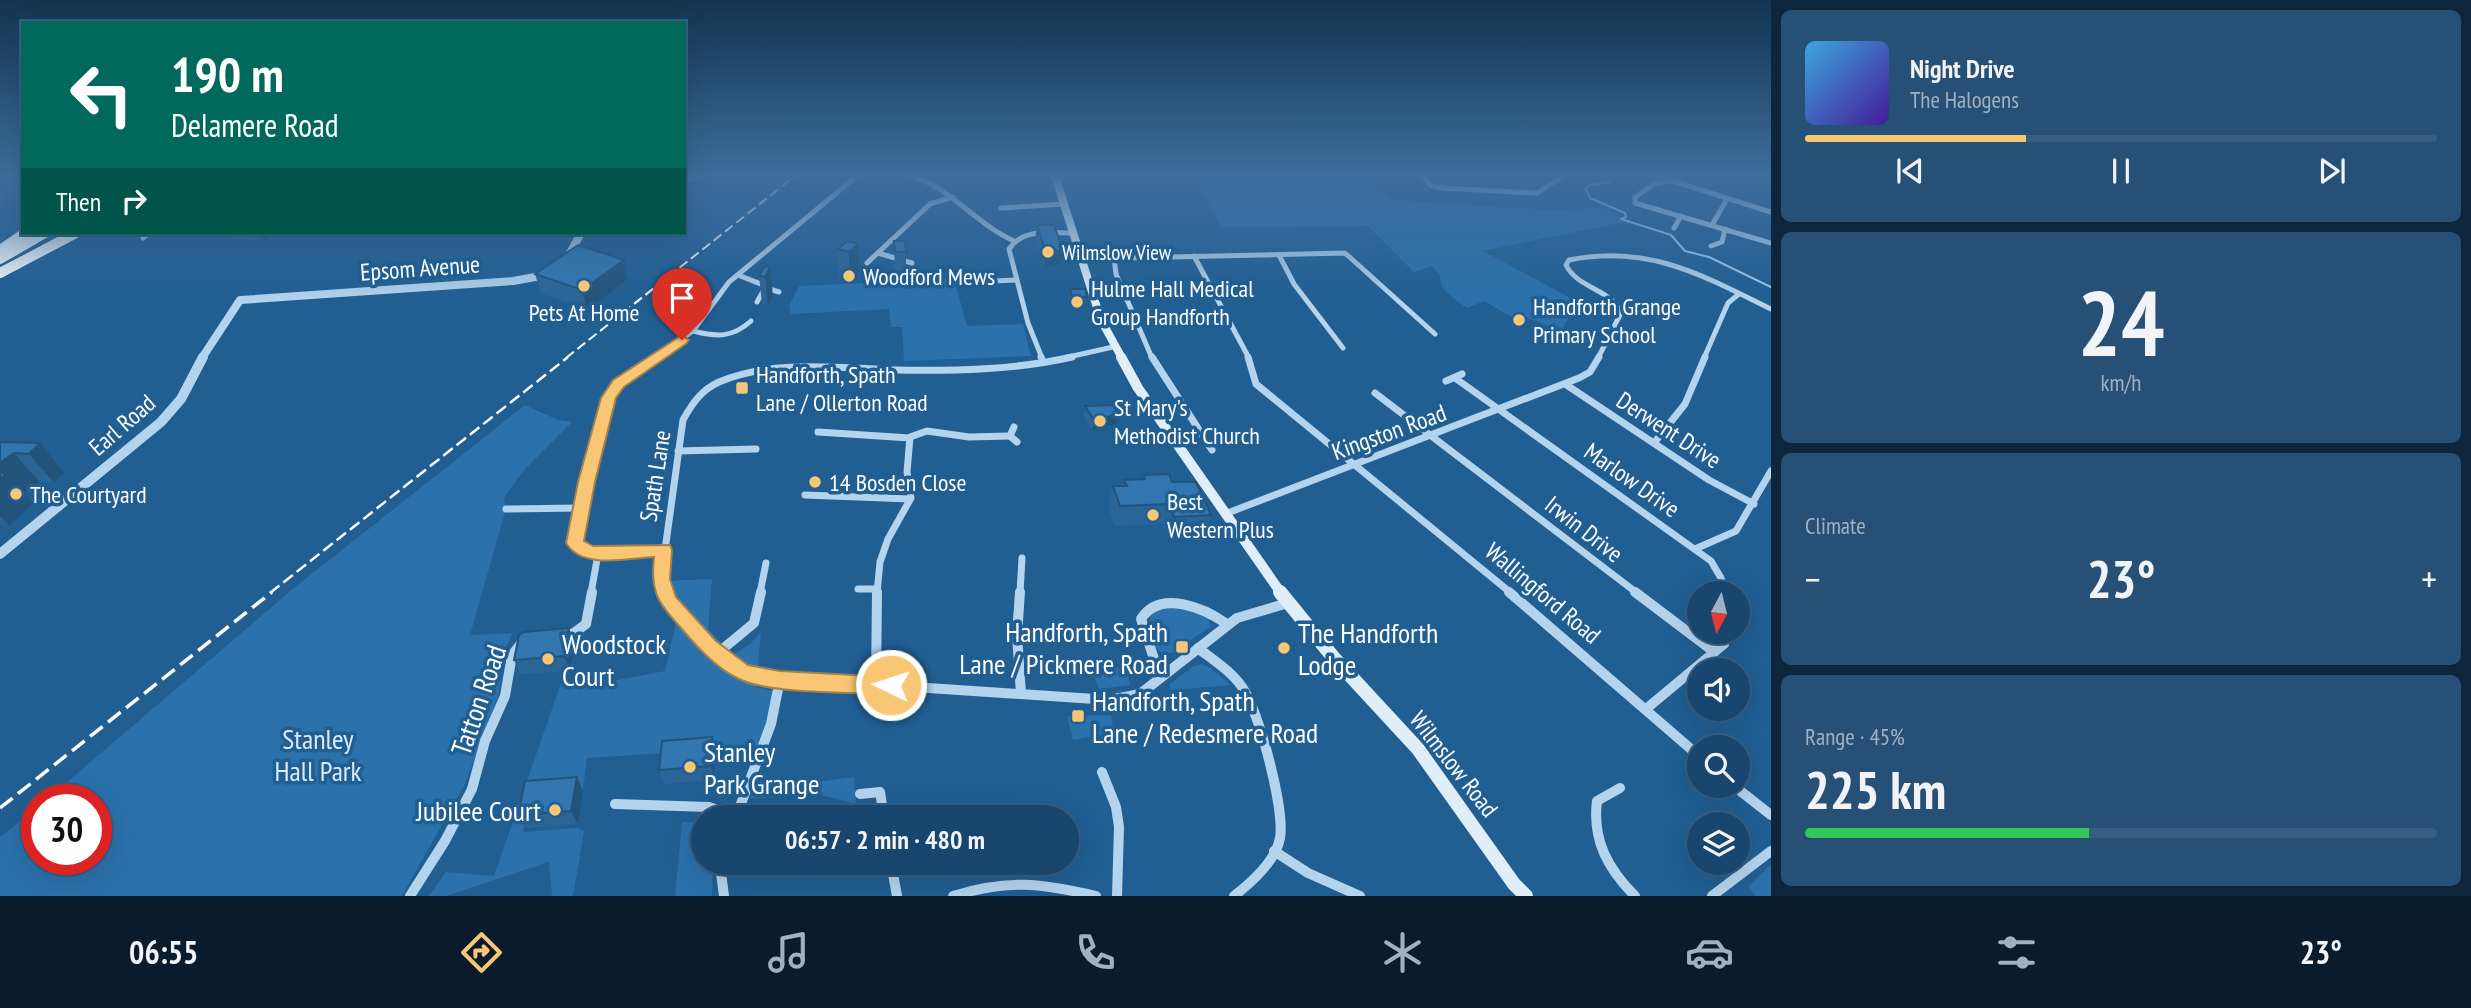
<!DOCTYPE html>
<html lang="en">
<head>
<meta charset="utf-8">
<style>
	:root { --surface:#19466e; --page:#265076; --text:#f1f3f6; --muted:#9fb1c2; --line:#375e81; --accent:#f9c675 }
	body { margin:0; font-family:"PT Sans Narrow",sans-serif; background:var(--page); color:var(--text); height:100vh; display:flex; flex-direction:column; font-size:26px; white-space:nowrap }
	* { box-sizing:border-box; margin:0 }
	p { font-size:23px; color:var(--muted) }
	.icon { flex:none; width:38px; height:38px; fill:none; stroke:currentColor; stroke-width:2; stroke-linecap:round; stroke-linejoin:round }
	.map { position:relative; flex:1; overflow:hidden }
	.sheet { display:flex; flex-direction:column; gap:10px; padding:10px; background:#0e263c; width:700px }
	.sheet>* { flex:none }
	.hud { position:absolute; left:21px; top:21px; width:665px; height:214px; border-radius:0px; box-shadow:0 7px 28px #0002,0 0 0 2px var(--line); background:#00695c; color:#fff; overflow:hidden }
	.needle { width:46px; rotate:187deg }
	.fabs { position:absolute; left:1687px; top:581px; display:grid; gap:14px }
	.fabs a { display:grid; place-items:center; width:63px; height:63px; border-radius:50%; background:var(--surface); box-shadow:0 7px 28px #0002,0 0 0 2px var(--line); font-size:35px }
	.speed { position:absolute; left:21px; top:784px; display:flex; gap:14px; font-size:35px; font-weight:700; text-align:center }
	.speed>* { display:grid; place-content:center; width:91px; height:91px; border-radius:50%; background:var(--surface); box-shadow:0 7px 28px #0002,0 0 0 2px var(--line); line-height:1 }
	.speed .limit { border:10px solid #d22; background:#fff; color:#111 }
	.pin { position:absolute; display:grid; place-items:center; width:60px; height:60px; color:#fff; margin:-72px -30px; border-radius:50% 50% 50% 0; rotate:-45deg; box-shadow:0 0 7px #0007 }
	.pin .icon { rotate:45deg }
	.me { position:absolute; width:77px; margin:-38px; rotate:274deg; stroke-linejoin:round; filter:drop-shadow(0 0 5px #0008) }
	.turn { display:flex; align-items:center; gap:24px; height:147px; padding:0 35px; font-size:32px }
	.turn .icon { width:91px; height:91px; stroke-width:2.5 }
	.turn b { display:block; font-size:49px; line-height:60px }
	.then { display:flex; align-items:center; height:66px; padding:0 35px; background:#0003; gap:14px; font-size:26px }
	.big { font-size:52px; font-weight:800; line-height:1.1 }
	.sheet .widget { flex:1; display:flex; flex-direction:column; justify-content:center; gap:10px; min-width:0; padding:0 24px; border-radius:10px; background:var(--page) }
	.sheet .dial { align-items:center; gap:0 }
	.dial b { font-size:91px; line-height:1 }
	.song { display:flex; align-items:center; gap:21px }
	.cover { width:84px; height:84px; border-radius:10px; background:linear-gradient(135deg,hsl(200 70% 55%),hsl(260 70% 35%)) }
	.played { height:7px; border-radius:4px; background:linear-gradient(90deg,var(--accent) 35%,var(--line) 35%) }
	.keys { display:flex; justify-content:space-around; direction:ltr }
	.heat { display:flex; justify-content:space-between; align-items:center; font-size:38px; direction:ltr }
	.charge { height:10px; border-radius:5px; background:linear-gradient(90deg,#34c759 45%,var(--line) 0) }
	.trip { position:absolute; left:691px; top:805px; width:388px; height:70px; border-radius:35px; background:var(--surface); box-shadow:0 7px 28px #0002,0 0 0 2px var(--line); font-weight:800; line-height:70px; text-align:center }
	.tabs { display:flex; height:112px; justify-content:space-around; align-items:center; background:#0a1c2c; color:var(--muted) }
	.tabs .icon { width:49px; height:49px }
	.tabs .current { color:var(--accent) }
	.tabs b { font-size:32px; color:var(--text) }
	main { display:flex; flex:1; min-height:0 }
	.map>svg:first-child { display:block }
	.green { fill:#2b71ab }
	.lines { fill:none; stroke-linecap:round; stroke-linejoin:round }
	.stream { stroke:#a8cfee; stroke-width:2 }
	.minor-far2 { stroke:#b4d3ed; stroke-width:5 }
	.minor-far1 { stroke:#b4d3ed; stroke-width:7 }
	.minor { stroke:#b4d3ed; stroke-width:10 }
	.tertiary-far1 { stroke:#b4d3ed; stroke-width:8 }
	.tertiary { stroke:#b4d3ed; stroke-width:10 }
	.secondary-far2 { stroke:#e0eefa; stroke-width:8 }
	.secondary-far1 { stroke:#e0eefa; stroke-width:10 }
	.secondary { stroke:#e0eefa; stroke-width:14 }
	.trunk { stroke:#fcfeff; stroke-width:10 }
	.rail-far2 { stroke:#fff; stroke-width:2; stroke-dasharray:10 4.5; stroke-linecap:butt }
	.rail-far1 { stroke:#fff; stroke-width:2.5; stroke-dasharray:12 5; stroke-linecap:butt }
	.rail { stroke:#fff; stroke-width:3.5; stroke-dasharray:16 7; stroke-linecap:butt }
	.wall { fill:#2a6596 }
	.shaded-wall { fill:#22537a }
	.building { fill:#3176af; stroke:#22537a; stroke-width:2 }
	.route { fill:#f9c675; stroke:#a2814c; stroke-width:2 }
	.poi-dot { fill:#f9c675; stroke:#215e92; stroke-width:2.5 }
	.labels { text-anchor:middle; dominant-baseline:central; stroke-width:7; stroke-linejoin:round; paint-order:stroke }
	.far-poi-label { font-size:21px; fill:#fff; stroke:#215e92; text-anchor:start }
	.street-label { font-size:24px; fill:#fff; stroke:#215e92 }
	.poi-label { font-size:24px; fill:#fff; stroke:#215e92; text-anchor:start }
	.near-poi-label { font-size:28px; fill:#fff; stroke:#215e92; text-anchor:start }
	.near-street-label { font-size:28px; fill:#fff; stroke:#215e92 }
	.near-park-label { font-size:28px; fill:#d9ebfa; stroke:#215e92 }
</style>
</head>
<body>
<main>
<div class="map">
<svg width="1771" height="896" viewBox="0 0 1771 896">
	<rect width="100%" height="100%" fill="#215e92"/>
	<g class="green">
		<path d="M1194 176H1363L1392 200 1550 210 1603 208 1629 221 1483 251 1578 302 1561 331 1523 316 1515 319 1484 301 1467 308C1455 299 1440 292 1440 275L1432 266 1414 272 1368 226 1221 227Z"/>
		<path d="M954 279 967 326 1023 324 1031 356 904 361 902 327H891L889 309 791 314 789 306 799 286Z"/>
		<path d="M525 405 558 420 572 422 524 470 504 498 506 509 470 635 513 633 505 648 499 693 465 784 402 896H0V837L37 808V859H96V800H46L294 588Z"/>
		<path d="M712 579 708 629 733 655 750 644 761 632 756 687 775 692 767 724 756 747 587 758 583 790 531 794 523 832 578 828 584 831 573 896H552L549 862 446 896H429L446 872 494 876 561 683 613 681 665 671 677 619 663 581Z"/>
		<path d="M1178 608 1188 609 1209 619 1210 627 1172 653H1161L1153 643 1150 615 1159 609Z"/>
		<path d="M1201 664 1212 669 1231 685 1171 690 1169 685 1192 667Z"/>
		<path d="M1122 668 1127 671 1130 685 1099 689 1092 669Z"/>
		<path d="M1111 715 1114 733 1073 740 1067 716Z"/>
		<path d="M854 777 856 804 817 794 816 782Z"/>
		<path d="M809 783 810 794 750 799 754 789Z"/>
		<path d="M682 822 703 823 704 863H713L712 896H675Z"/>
		<path d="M1771 864V896H1755L1749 887 1751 884Z"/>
	</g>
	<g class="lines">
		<path class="stream" d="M1612 176 1610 182 1589 185 1586 189 1590 198 1625 213 1626 217 1621 219 1671 235 1685 251 1709 257 1771 287"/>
		<g class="minor-far2">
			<path d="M912 176C952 189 976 224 1014 241"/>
			<path d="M1423 176 1430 185 1443 188 1537 193 1564 176"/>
			<path d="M1665 176 1669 181 1654 184 1635 197V203L1771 243"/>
			<path d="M1670 180 1771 212"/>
			<path d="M1001 208 1064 204"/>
			<path d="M1712 225 1727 199"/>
			<path d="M1674 228 1681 216"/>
			<path d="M143 238 149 233"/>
			<path d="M1711 246 1722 242 1725 229"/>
			<path d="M878 253 912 263"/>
			<path d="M1279 255 1294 284 1343 348"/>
			<path d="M1194 256 1249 358"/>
			<path d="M1114 258 1116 274 1152 358"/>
			<path d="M1081 259 1345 253 1435 334"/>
			<path d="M867 263 930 204 953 197"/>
			<path d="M738 275 766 286 757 302"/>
			<path d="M968 282 1017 280"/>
			<path d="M766 288 779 292"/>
			<path d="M693 331C717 337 732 338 751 321"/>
			<path d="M654 358 693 331 729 282 857 176"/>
			<path d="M1042 358 1028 323 1009 249C1023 228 1050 233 1072 233"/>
			<path d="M1064 358 1113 347"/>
			<path d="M1598 358 1621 313C1610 288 1578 289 1566 265L1569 260C1648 244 1702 275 1771 309"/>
			<path d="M1704 358 1728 303 1739 294"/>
		</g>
		<g class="minor-far1">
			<path d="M657 357 618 384 609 398 580 508 575 543C598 562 635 553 663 550"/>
			<path d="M1041 357 1043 362"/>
			<path d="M1152 357 1212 450"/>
			<path d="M1248 357 1256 384 1511 593"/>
			<path d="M1455 378 1711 561 1721 578 1724 593"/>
			<path d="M1446 381 1462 374"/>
			<path d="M1565 384 1709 480 1754 504"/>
			<path d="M1375 393 1637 593"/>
			<path d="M1014 427 1010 436 1017 442"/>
			<path d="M818 432 910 438"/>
			<path d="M1654 443 1685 404 1705 357"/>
			<path d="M678 451 756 449"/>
			<path d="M805 495 910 499"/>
			<path d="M506 509 580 508"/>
			<path d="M1225 514 1579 378 1590 372 1599 357"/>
			<path d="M1695 549 1736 531 1771 471"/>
			<path d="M858 589H877"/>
			<path d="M591 593 598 554"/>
			<path d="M666 593 661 579 683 420C692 404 701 390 719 382 773 359 838 368 895 370 954 371 1015 370 1072 357"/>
			<path d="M760 593 766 563"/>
			<path d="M877 593 880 562 888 539 911 498 907 472 910 437 927 431 969 437 1010 436"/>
			<path d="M1020 593 1022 558"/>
		</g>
		<g class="minor">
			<path d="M665 592C683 632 722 662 763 677L1110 700 1140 694 1237 618 1288 603"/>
			<path d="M1020 592 1017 635 1021 694"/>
			<path d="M1509 592 1699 756"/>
			<path d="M1635 592 1713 651"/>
			<path d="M562 636 574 633 586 624 592 592"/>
			<path d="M1198 648C1213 660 1231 671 1242 687 1259 710 1285 810 1280 838 1276 861 1252 882 1234 896"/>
			<path d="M719 652 754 623 761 592"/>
			<path d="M1166 672 1155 662 1141 619C1160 589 1204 608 1227 624"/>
			<path d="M876 684 877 592"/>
			<path d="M1646 709 1724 644 1727 632"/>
			<path d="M1102 772 1116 807 1119 827 1117 896"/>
			<path d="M1734 786 1771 815"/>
			<path d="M1620 788 1597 801C1592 840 1608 869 1635 896"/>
			<path d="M860 794 880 792 884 817"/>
			<path d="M615 804 709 807 737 816"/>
			<path d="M736 817 771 724 780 679"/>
			<path d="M1274 851 1308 873 1360 896"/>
			<path d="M724 863 721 873 724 896"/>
			<path d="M891 863 897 896"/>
			<path d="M410 896 445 841 472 789 485 741 505 696 512 655 523 641"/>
			<path d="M953 896C1008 879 1041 883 1096 896"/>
			<path d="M1712 896 1771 851"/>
		</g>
		<g class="tertiary-far1">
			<path d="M684 180 697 176"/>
			<path d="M568 257 581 233"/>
			<path d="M202 358 240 300 513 281 546 275"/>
		</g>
		<path class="tertiary" d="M0 554 161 422 181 399 203 357"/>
		<path class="secondary-far2" d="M1055 176 1101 320 1122 358"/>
		<path class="secondary-far1" d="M1121 357 1138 388 1281 593"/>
		<path class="secondary" d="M1280 592 1333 657 1418 749 1514 884 1526 896"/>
		<g class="trunk">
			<path d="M0 250 25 233"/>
			<path d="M0 259 45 233"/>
			<path d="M0 273 76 233"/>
		</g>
		<path class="rail-far2" d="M566 358 795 176"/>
		<path class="rail-far1" d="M270 593 568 357"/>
		<path class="rail" d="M0 808 272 592"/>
	</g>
	<g class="wall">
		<path d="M1037 225 1063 250 1061 264 1044 267 1035 239Z"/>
		<path d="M227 233H274L264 241 230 239Z"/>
		<path d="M847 241 858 271 849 280 839 277 838 249Z"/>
		<path d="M894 241 906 252V280H895Z"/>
		<path d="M765 266 773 296 768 305 762 304 759 276Z"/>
		<path d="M535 274 628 279 587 310 541 293Z"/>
		<path d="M1070 289 1087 297 1085 307H1071L1069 298Z"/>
		<path d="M1085 406 1116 424 1092 430 1083 415Z"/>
		<path d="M0 442 40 443 64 473 54 483 40 482 25 494 33 503 9 526 0 525Z"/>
		<path d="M1144 475 1172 482 1211 515 1204 536 1168 537 1163 524 1115 526 1108 506 1113 486H1123L1124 480 1142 479Z"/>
		<path d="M574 643 570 671 520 674 514 660Z"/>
		<path d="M715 752 714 780 664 784 659 770Z"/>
		<path d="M583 791 578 824 526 828 518 815Z"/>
	</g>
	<g class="shaded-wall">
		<path d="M260 233H274L264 241Z"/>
		<path d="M858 244V271L849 280V252Z"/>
		<path d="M1063 250 1061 264 1044 267 1046 253Z"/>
		<path d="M624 260 628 279 587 310 582 290Z"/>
		<path d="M770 267 773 296 768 305 765 277Z"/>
		<path d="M1119 414 1116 424 1092 430 1094 420Z"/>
		<path d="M40 443 64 473 54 483 29 454Z"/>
		<path d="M14 453 40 482 25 494 33 503 9 526 0 516V463Z"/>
		<path d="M569 628 574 643 570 671 564 656Z"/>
		<path d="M712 737 715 752 714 780 711 766Z"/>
		<path d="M577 777 583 791 578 824 571 811Z"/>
	</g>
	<g class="building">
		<path d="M1037 225H1054L1063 250 1046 253Z"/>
		<path d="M847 241 858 244 849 252 838 249Z"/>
		<path d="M894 241H905L906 252H895Z"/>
		<path d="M578 245 624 260 582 290 535 274Z"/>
		<path d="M765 266 770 267 765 277 759 276Z"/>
		<path d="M1070 289H1085L1087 297H1072Z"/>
		<path d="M1114 405 1119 414 1094 420 1085 406Z"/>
		<path d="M0 442 40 443 29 454 14 453 0 463Z"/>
		<path d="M0 473H7L0 479Z"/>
		<path d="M1169 474 1172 482H1196L1211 515 1174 517 1169 504 1120 506 1113 486H1127L1124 480 1145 479 1144 475Z"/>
		<path d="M569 628 564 656 514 660 519 635 524 632Z"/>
		<path d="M712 737 711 766 659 770 662 741Z"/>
		<path d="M577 777 571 811 518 815 525 781Z"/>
	</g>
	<linearGradient id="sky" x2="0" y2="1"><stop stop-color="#123450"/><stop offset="0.58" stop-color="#3d6e9d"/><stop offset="1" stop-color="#3d6e9d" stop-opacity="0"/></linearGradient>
	<rect width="1771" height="301" fill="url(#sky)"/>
	<path class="route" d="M682 335 689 340 687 343 624 387 616 398 595 482 584 541 593 546 670 545 672 550 670 579 676 597 716 641 748 665 780 671 891 677 899 679 902 685 899 692 891 694C853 692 768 695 737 678 715 667 697 647 681 628 658 603 650 592 654 557 628 558 582 570 566 543L578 482 601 398 613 380Z"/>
	<g class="poi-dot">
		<circle cx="1048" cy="252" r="7"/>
		<circle cx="849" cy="276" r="7"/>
		<circle cx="584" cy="286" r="7"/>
		<circle cx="1077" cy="302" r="7"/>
		<circle cx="1519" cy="320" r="7"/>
		<rect x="735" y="381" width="14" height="14" rx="3.5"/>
		<circle cx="1100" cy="421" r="7"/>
		<circle cx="815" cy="482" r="7"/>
		<circle cx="16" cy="494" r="7"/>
		<circle cx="1153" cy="515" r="7"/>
		<rect x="1175" y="640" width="14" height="14" rx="3.5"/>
		<circle cx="1284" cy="648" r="7"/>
		<circle cx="548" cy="659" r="7"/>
		<rect x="1071" y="709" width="14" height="14" rx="3.5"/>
		<circle cx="690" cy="767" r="7"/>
		<circle cx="555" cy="810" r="7"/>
	</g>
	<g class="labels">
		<g class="far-poi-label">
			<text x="1062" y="252">Wilmslow View</text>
		</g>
		<g class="street-label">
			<text transform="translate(420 268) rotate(-4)">Epsom Avenue</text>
			<text transform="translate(122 425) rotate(-41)">Earl Road</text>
			<text transform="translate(1669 430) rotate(33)">Derwent Drive</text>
			<text transform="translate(1389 432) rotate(-20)">Kingston Road</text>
			<text transform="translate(655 476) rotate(-81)">Spath Lane</text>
			<text transform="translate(1632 480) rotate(35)">Marlow Drive</text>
			<text transform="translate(1584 529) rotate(38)">Irwin Drive</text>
			<text transform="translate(1543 593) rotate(40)">Wallingford Road</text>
			<text transform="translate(1454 764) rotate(52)">Wilmslow Road</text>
		</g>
		<g class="poi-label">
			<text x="863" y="276">Woodford Mews</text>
			<text x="1091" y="288">Hulme Hall Medical<tspan x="1091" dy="28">Group Handforth</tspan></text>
			<text x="1533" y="306">Handforth Grange<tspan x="1533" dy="28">Primary School</tspan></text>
			<text x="584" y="312" text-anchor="middle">Pets At Home</text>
			<text x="756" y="374">Handforth, Spath<tspan x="756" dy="28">Lane / Ollerton Road</tspan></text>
			<text x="1114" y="407">St Mary's<tspan x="1114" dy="28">Methodist Church</tspan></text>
			<text x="829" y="482">14 Bosden Close</text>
			<text x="30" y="494">The Courtyard</text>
			<text x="1167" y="501">Best<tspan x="1167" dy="28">Western Plus</tspan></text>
		</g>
		<g class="near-poi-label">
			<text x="1168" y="631" text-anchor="end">Handforth, Spath<tspan x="1168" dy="32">Lane / Pickmere Road</tspan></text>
			<text x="1298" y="632">The Handforth<tspan x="1298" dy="32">Lodge</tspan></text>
			<text x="562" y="643">Woodstock<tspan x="562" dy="32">Court</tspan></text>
			<text x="1092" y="700">Handforth, Spath<tspan x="1092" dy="32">Lane / Redesmere Road</tspan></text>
			<text x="704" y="751">Stanley<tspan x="704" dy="32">Park Grange</tspan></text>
			<text x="541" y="810" text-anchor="end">Jubilee Court</text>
		</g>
		<g class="near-street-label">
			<text transform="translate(478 700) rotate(-71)">Tatton Road</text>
		</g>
		<g class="near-park-label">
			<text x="318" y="738">Stanley<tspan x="318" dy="32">Hall Park</tspan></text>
		</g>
	</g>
</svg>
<div class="fabs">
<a><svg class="needle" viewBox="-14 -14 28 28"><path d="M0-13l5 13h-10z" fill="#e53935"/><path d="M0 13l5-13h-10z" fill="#9fb1c2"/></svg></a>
<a><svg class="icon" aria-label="sound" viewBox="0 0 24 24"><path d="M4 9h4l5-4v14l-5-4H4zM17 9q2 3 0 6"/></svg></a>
<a><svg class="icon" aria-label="search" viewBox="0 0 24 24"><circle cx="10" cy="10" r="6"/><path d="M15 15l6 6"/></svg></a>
<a><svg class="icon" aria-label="layers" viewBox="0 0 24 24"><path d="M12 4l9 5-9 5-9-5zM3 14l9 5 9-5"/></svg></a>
</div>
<div class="speed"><div class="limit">30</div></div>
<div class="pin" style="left:682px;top:340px;background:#d93025"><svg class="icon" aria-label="arrive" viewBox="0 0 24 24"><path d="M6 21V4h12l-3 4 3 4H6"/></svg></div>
<svg class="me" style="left:891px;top:685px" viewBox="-20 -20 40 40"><circle r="17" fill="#f9c675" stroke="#fff" stroke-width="3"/><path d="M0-11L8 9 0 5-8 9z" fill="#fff"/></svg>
<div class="trip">06:57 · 2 min · 480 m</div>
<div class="hud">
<div class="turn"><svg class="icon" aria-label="left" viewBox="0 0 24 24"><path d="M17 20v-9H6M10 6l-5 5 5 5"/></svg><div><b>190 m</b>Delamere Road</div></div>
<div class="then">Then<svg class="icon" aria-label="right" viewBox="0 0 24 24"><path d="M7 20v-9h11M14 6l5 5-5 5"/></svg></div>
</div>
</div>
<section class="sheet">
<div class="widget">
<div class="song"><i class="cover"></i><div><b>Night Drive</b><p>The Halogens</p></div></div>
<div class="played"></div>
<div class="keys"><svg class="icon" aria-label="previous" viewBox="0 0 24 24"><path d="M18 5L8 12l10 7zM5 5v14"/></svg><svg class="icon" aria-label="pause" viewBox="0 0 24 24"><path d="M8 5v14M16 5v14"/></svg><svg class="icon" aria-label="next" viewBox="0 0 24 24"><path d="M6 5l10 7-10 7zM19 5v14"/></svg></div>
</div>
<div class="widget dial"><b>24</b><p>km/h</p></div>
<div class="widget"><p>Climate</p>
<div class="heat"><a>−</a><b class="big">23°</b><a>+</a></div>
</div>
<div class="widget"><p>Range · 45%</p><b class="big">225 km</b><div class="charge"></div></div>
</section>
</main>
<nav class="tabs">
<b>06:55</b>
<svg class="icon current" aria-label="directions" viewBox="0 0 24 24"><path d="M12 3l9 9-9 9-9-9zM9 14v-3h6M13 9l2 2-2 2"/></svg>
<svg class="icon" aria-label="music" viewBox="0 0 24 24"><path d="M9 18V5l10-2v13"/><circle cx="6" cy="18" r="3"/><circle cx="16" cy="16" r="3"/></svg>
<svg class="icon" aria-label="phone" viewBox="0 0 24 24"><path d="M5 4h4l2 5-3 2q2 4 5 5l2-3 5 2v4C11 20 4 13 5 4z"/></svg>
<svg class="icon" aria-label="climate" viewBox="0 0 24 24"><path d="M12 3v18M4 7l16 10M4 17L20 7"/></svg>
<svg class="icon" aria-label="car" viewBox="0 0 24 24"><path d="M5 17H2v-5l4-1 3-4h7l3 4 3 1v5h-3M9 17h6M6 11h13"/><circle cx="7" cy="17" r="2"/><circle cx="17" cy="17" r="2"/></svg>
<svg class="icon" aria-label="filters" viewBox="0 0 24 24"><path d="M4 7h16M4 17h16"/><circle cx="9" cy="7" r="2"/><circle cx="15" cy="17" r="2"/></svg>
<b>23°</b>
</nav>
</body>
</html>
